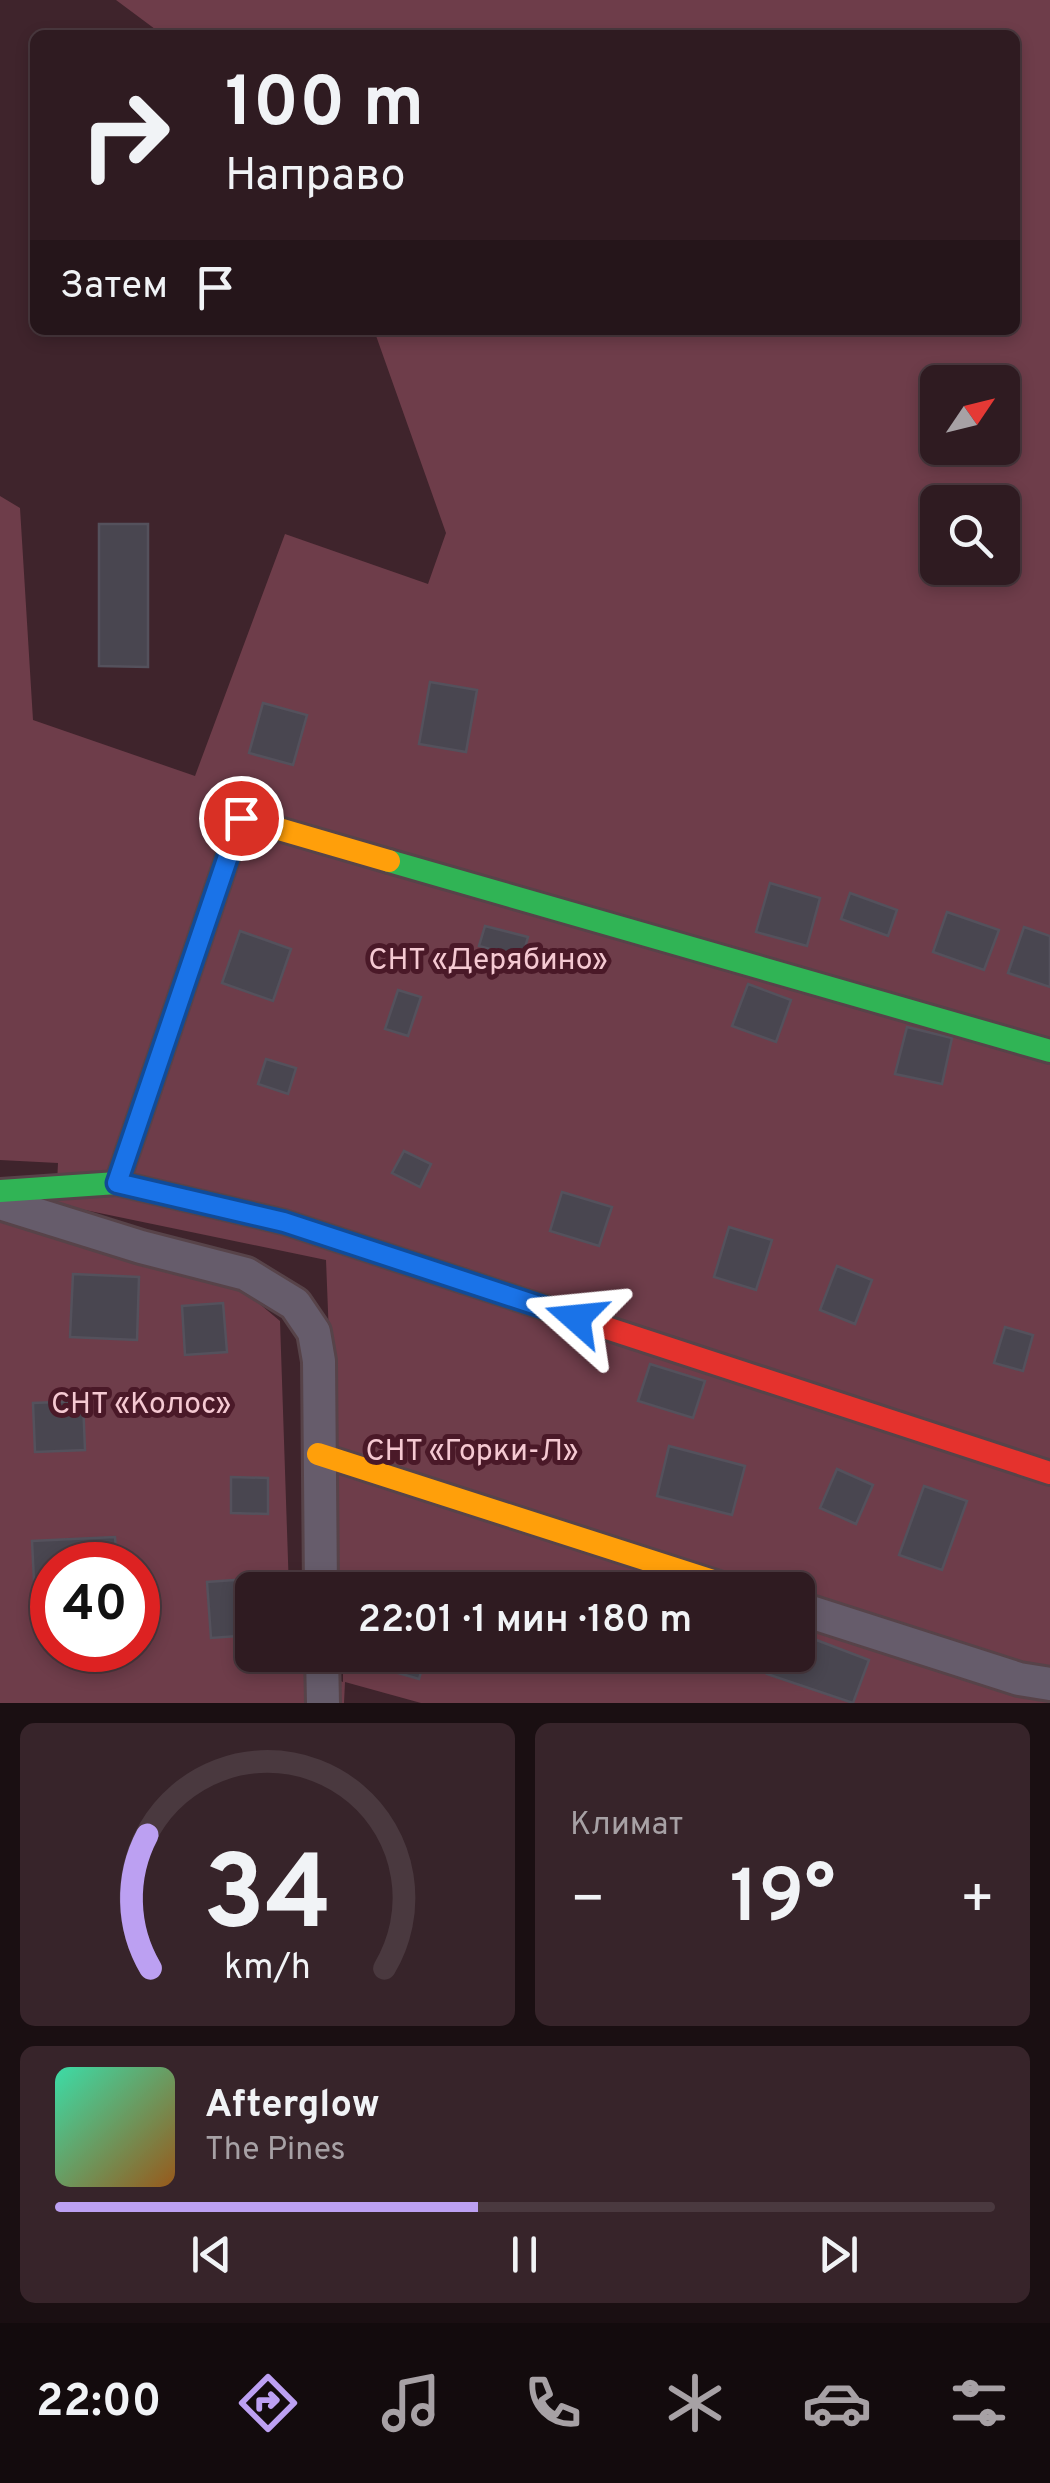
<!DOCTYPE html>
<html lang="ru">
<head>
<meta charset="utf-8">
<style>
	:root { --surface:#2f1b21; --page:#37242a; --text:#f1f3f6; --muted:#a7a1a5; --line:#4a393f; --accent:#bca0f2 }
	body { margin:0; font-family:Overpass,sans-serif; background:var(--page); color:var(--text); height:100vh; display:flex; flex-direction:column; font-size:38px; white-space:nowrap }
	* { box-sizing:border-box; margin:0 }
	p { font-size:32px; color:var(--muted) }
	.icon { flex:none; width:55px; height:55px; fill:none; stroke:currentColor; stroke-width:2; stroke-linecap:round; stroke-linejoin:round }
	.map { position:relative; height:1703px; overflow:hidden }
	.drawer { display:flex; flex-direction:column; gap:20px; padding:20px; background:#1a0f12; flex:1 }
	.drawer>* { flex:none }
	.guide { position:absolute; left:30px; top:30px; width:990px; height:305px; border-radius:15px; box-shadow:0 5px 15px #0003,0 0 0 2px var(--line); background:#2f1b21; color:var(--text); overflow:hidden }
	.needle { width:65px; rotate:55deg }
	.controls { position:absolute; left:920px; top:365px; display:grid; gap:20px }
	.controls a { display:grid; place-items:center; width:100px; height:100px; border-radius:15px; background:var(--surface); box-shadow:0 5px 15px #0003,0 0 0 2px var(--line); font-size:50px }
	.speed { position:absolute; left:30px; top:1542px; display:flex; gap:20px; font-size:50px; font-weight:700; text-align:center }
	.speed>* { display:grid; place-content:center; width:130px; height:130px; border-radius:50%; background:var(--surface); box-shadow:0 5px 15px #0003,0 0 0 2px var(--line); line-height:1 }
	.speed .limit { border:15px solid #d22; background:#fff; color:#111 }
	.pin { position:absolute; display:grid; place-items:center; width:85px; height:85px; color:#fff; margin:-42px; border:5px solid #fff; border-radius:50%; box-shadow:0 2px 10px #0007 }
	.me { position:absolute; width:110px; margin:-55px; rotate:288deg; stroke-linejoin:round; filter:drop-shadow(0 0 8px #0008) }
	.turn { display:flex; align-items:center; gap:35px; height:210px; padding:0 30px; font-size:45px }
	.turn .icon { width:130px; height:130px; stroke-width:2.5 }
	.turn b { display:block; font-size:70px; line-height:85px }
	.then { display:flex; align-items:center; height:95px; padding:0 30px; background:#0003; gap:20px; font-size:38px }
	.big { font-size:75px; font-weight:600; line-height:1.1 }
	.drawer .card { flex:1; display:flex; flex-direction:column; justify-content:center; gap:15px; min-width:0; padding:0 35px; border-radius:15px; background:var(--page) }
	.drawer .dial { align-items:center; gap:0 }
	.dial svg { height:260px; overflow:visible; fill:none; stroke:var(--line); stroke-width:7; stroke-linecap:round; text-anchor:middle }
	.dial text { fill:var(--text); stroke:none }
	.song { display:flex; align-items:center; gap:30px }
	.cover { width:120px; height:120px; border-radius:15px; background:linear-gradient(135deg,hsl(160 70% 55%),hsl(30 70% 35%)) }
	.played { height:10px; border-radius:5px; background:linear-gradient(90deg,var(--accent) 45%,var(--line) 45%) }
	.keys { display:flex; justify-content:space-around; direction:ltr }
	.heat { display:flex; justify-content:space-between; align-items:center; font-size:55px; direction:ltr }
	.drawer .tiles { flex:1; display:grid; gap:20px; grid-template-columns:1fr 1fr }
	.card:last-child { grid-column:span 2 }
	.trip { position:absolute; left:235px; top:1572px; width:580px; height:100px; border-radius:15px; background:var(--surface); box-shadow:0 5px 15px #0003,0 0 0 2px var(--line); font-weight:600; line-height:100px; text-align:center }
	.tab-bar { display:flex; height:160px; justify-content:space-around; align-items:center; background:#130b0d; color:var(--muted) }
	.tab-bar .icon { width:70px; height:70px }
	.tab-bar .active { color:var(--accent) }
	.tab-bar b { font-size:45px; color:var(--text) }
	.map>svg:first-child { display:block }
	.green { fill:#6e3d4a; fill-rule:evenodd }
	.building { fill:#494650; stroke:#54515c; stroke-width:2.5 }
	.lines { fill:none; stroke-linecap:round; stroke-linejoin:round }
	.street-casing { stroke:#574349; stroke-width:38 }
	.fast-casing { stroke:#574349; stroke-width:28 }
	.slow-casing { stroke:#574349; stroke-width:28 }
	.jam-casing { stroke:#574349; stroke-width:28 }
	.street { stroke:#665c6b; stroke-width:32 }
	.fast { stroke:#30b455; stroke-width:22 }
	.slow { stroke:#ff9f0a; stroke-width:22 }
	.jam { stroke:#e5322d; stroke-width:22 }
	.route-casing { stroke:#114b97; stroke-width:25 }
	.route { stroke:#1a73e8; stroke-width:18 }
	.labels { text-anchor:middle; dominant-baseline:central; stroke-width:10; stroke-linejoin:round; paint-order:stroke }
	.park-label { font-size:30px; fill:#f5c9d2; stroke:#4a1928 }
</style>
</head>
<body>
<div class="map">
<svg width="1050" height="1703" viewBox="0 0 1050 1703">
	<rect width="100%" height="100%" fill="#3f242c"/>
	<path class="green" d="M116 0H1050V1703H421L345 1682 344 1703H0V1221L47 1230 238 1286 280 1321 289 1590H252V1655H291L292 1662 343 1682V1655H798V1590H339L326 1260 56 1204 58 1163 0 1160V496L20 508 33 720 195 776 285 534 428 584 446 533 374 330H1015V35H163ZM938 382H1002V448H938ZM938 502H1002V568H938ZM52 1565H138V1650H52Z"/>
	<g class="building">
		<path d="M99 524H148V667L99 666Z"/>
		<path d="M430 682 477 690 466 752 419 744Z"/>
		<path d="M263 703 307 715 293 765 249 753Z"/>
		<path d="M770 883 820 898 807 946 756 932Z"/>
		<path d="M850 893 897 910 888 936 841 919Z"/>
		<path d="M947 912 999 930 984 970 933 952Z"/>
		<path d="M485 926 528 937 522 958 479 946Z"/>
		<path d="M1024 927 1050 936V987L1008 973Z"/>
		<path d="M240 931 291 949 273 1001 222 983Z"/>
		<path d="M748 984 791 1000 776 1042 732 1026Z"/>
		<path d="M398 990 421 997 408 1036 385 1029Z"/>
		<path d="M907 1027 952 1038 942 1084 895 1074Z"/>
		<path d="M266 1059 296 1068 288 1094 258 1084Z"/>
		<path d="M404 1151 431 1164 420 1187 392 1173Z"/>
		<path d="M562 1192 612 1207 599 1246 550 1231Z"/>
		<path d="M729 1227 772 1240 756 1290 714 1277Z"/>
		<path d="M837 1266 872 1280 855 1324 820 1310Z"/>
		<path d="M73 1274 139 1277 137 1340 70 1337Z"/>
		<path d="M223 1303 227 1352 185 1355 182 1306Z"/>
		<path d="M1005 1327 1033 1335 1023 1371 994 1363Z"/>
		<path d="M650 1364 705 1381 693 1418 638 1401Z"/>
		<path d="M83 1401 85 1450 35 1452 33 1403Z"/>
		<path d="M669 1446 745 1466 732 1515 657 1496Z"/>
		<path d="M837 1469 873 1485 856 1524 820 1508Z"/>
		<path d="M231 1477 268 1478V1514L231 1513Z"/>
		<path d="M924 1486 967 1501 942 1570 899 1555Z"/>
		<path d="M115 1537 117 1565H52V1580L34 1581 32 1541Z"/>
		<path d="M554 1572 598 1587 597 1590H548Z"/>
		<path d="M264 1578 265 1590H252V1635L211 1638 207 1582Z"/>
		<path d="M798 1633 869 1660 853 1703 767 1674 774 1655H798Z"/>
		<path d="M372 1655H426L419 1679 370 1665Z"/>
	</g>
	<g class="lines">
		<g class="street-casing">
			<g id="street">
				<path d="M0 1203 141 1247 246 1274 295 1304 314 1332 319 1361 321 1590"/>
				<path d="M798 1608 1019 1679 1050 1684"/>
				<path d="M322 1655 323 1703"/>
			</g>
		</g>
		<g class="fast-casing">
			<g id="fast">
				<path d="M389 861 1050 1051"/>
				<path d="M0 1191 117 1183 284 1222 463 1281"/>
			</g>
		</g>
		<g class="slow-casing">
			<g id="slow">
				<path d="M117 1183 241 818 389 861"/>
				<path d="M318 1454 741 1590"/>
			</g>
		</g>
		<g class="jam-casing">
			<path id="jam" d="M463 1281 1050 1473"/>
		</g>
		<use href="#street" class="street"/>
		<use href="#fast" class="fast"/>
		<use href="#slow" class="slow"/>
		<use href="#jam" class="jam"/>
	</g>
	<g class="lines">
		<g class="route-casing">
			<path id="route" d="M241 818 117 1183 284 1222 576 1318"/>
		</g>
		<use href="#route" class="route"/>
	</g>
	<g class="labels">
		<g class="park-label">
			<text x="488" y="961">СНТ «Дерябино»</text>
			<text x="141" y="1405">СНТ «Колос»</text>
			<text x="472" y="1452">СНТ «Горки-Л»</text>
		</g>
	</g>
</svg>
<div class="controls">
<a><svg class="needle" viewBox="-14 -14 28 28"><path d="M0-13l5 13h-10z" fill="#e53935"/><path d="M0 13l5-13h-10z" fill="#a7a1a5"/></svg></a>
<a><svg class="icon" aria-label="search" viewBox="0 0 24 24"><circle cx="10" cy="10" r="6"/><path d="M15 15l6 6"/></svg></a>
</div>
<div class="speed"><div class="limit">40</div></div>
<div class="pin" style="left:241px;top:818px;background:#d93025"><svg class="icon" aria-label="arrive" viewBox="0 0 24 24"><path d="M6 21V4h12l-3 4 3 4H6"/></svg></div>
<svg class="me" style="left:576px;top:1318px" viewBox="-20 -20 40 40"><path d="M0-17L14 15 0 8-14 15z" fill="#1a73e8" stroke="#fff" stroke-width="4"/></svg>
<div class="trip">22:01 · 1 мин · 180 m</div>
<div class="guide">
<div class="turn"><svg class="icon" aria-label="right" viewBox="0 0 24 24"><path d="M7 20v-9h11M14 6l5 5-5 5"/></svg><div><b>100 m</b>Направо</div></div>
<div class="then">Затем<svg class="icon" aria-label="arrive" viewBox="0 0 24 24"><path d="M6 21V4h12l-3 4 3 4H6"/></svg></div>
</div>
</div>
<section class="drawer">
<div class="tiles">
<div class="card dial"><svg viewBox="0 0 100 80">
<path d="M14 69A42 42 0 1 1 86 69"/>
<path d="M14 69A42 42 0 0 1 13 28" stroke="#bca0f2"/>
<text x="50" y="56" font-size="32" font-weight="700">34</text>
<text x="50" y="72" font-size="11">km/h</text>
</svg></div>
<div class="card"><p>Климат</p>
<div class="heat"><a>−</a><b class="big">19°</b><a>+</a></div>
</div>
<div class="card">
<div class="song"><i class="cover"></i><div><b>Afterglow</b><p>The Pines</p></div></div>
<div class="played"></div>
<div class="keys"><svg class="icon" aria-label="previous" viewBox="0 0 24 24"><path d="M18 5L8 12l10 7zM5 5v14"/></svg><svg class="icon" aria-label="pause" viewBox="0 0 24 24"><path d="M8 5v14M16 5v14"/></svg><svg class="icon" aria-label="next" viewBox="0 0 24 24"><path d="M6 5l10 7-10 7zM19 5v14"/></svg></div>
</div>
</div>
</section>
<nav class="tab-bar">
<b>22:00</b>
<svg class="icon active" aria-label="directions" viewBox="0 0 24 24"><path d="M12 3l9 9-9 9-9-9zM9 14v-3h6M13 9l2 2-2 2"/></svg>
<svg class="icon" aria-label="music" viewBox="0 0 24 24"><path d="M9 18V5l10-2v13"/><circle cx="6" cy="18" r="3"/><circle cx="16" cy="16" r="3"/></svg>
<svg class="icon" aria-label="phone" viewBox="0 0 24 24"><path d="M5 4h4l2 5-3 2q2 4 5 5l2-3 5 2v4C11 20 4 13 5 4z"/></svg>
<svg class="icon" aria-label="climate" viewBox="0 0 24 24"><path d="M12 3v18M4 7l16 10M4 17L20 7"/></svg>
<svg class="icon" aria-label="car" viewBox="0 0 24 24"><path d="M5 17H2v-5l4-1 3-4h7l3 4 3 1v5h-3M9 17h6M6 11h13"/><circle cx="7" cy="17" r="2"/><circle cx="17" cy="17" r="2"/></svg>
<svg class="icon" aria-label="filters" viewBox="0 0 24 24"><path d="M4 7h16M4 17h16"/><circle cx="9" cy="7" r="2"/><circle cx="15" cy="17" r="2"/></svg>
</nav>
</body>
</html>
